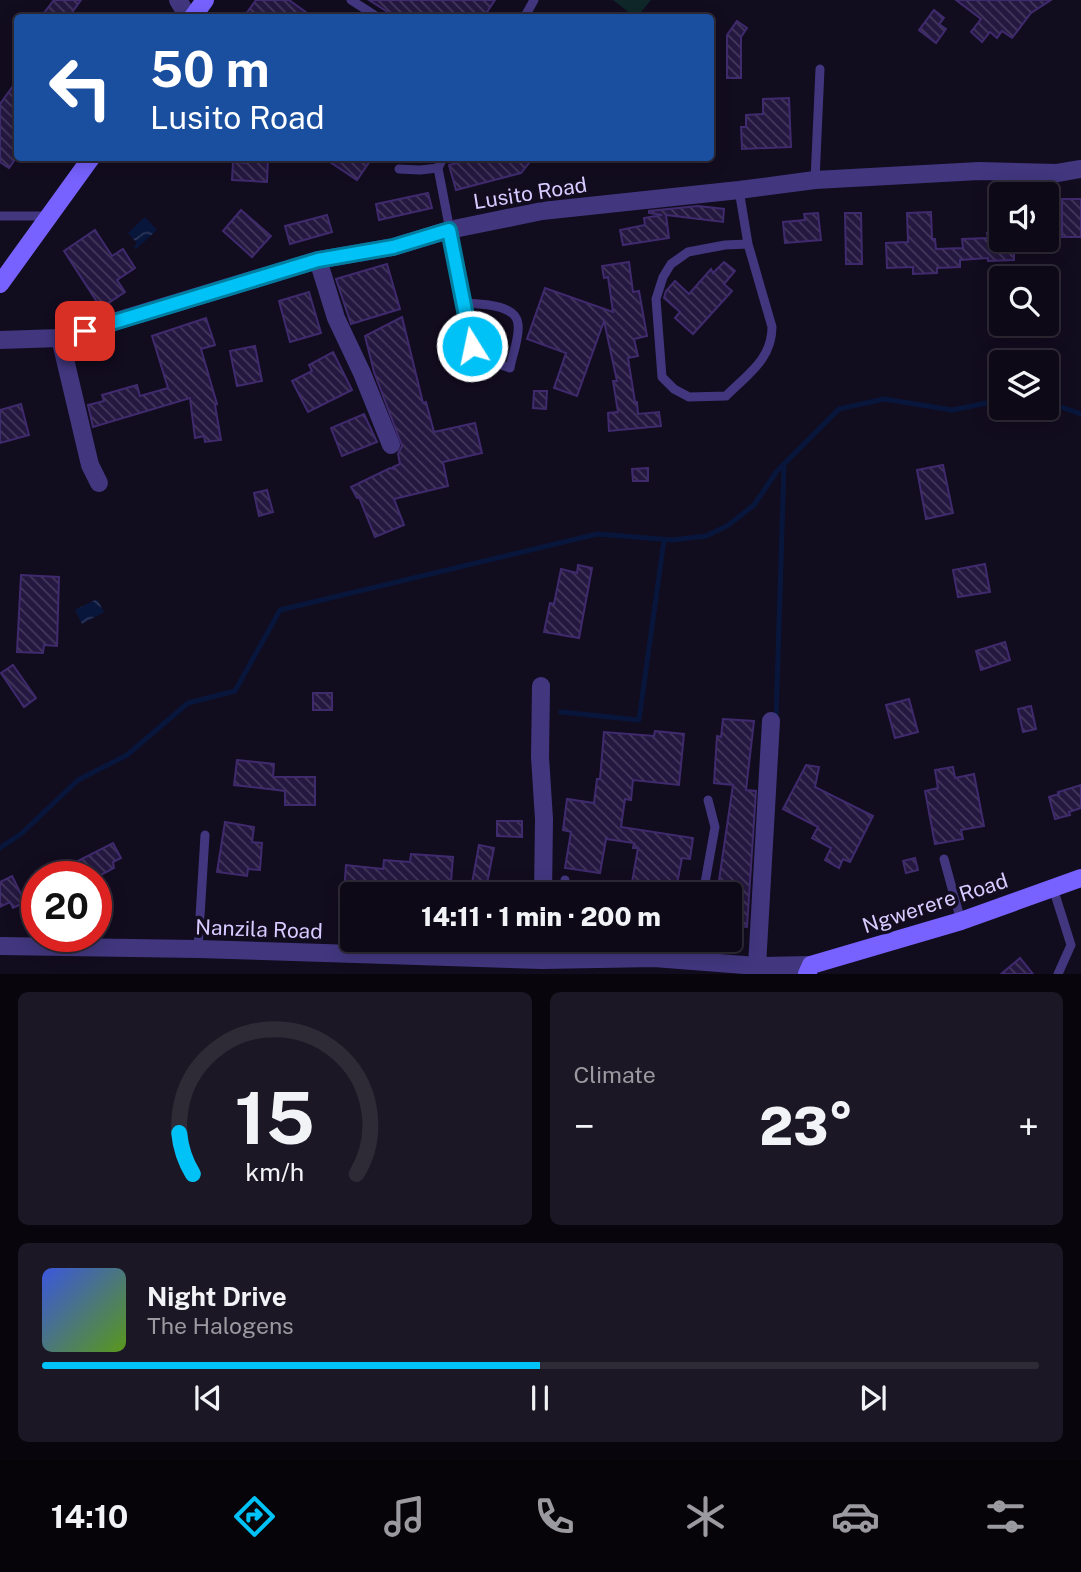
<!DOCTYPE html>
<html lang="en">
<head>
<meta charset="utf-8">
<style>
	:root { --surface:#0e0917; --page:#1c1724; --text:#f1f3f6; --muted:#9b9aa1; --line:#2e2a36; --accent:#00c2f6 }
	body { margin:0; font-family:"Public Sans",sans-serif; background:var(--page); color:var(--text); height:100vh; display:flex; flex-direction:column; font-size:26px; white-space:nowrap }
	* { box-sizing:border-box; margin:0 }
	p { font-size:23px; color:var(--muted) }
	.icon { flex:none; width:38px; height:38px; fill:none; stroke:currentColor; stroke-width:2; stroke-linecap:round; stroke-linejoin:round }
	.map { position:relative; height:974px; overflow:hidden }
	.side { display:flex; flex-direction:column; gap:18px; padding:18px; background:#08050d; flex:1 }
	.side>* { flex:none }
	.top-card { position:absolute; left:14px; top:14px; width:700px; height:147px; border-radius:7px; box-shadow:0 4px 18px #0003,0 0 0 2px var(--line); background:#1a4fa0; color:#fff; overflow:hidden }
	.controls { position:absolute; left:989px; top:182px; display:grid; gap:14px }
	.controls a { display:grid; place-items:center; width:70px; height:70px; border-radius:7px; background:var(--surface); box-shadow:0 4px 18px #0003,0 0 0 2px var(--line); font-size:35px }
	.speed { position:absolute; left:21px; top:861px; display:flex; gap:14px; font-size:35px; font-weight:700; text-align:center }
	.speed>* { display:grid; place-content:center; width:91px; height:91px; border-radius:50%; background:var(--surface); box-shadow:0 4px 18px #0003,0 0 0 2px var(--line); line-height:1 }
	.speed .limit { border:10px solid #d22; background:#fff; color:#111 }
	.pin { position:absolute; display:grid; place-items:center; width:60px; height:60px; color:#fff; margin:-30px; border-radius:14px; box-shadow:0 4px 10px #0006 }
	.me { position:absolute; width:77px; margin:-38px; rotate:350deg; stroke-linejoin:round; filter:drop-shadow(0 0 5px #0008) }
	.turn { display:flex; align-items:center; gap:24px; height:147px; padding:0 21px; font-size:32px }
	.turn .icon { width:91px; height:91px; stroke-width:2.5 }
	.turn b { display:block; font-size:49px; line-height:60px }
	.big { font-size:52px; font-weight:800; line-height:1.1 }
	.side .card { flex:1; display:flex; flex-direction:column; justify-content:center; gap:10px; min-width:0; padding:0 24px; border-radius:10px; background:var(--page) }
	.side .dial { align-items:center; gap:0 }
	.dial svg { height:182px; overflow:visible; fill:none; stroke:var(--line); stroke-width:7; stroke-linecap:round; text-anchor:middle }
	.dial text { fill:var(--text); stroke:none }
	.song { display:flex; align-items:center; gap:21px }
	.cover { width:84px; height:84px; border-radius:10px; background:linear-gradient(135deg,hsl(230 70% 55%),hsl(90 70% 35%)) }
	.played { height:7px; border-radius:4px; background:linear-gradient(90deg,var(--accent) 50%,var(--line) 50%) }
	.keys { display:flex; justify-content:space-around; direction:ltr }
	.heat { display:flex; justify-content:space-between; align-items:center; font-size:38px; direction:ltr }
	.side .tiles { flex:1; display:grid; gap:18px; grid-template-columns:1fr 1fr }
	.card:last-child { grid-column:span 2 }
	.trip { position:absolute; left:340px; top:882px; width:402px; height:70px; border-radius:7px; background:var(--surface); box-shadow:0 4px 18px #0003,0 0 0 2px var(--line); font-weight:800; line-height:70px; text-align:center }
	.tabs { display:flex; height:112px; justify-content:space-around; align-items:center; background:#060409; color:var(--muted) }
	.tabs .icon { width:49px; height:49px }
	.tabs .selected { color:var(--accent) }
	.tabs b { font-size:32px; color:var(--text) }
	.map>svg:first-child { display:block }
	.park { fill:#0f2729 }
	.water { fill:url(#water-waves) }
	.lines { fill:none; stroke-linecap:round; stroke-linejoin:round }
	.stream { stroke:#09163c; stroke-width:5 }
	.building { fill:url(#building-back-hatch); stroke:#3f2a6d; stroke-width:2 }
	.lane { stroke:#42377f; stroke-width:9 }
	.street { stroke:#42377f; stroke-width:18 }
	.secondary { stroke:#7762ff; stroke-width:18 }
	.route-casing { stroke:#007ea0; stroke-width:18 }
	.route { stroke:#00c2f6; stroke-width:12 }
	.labels { text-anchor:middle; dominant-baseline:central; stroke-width:7; stroke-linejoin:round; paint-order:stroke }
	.street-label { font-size:21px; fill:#d7cbff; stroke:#120c1f }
</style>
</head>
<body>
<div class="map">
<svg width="1081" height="974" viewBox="0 0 1081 974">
	<defs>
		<pattern id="water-waves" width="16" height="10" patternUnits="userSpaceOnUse" patternTransform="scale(1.75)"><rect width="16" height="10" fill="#09163c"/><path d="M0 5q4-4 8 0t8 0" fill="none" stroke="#2c3759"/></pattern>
		<pattern id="building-back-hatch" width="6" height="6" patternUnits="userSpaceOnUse" patternTransform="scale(1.75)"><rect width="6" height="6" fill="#251840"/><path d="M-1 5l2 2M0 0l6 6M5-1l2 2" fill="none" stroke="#44385d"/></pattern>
	</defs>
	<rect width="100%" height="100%" fill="#120c1f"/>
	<path class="park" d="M613 0H651L636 18Z"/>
	<g class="water">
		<path d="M145 217 157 230 136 249 134 247 137 243 128 233Z"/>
		<path d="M97 599 104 612 82 624 75 610Z"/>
	</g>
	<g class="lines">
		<g class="stream">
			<path d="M1046 402 1081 414"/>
			<path d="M561 712 639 720 664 540"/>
			<path d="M776 721 784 465"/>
			<path d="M0 848 22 833 78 780 127 755 188 703 235 691 280 610 597 534 672 540 706 536 727 526 754 505 777 471 839 409 884 399 952 410 1001 400"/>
		</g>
	</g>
	<g class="building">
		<path d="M54 0H81L68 18H40Z"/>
		<path d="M256 0H289L314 18H243Z"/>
		<path d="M369 0H495L483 18H397Z"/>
		<path d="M956 0H1051L1031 13 1012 38 1002 31 997 38 990 32 982 42 971 32 981 19Z"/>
		<path d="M934 10 944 18 939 24 946 29 936 43 919 30Z"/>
		<path d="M737 21 747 28 741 37V78H727V35Z"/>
		<path d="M18 79V155L9 168 0 162V104Z"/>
		<path d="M789 98 791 147 742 149 741 127H746V115L763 114V99Z"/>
		<path d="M245 158H268L267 182 232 180 233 162 245 163Z"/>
		<path d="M324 158H372L357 180Z"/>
		<path d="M476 158H533L521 173 456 190 449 165Z"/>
		<path d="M428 193 432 208 379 220 376 204Z"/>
		<rect x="1062" y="199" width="19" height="38"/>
		<path d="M698 206 724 209 723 222 666 215 669 238 623 245 620 230 645 225 644 218 662 215 649 213V211Z"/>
		<path d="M241 210 271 236 252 257 223 231Z"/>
		<path d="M931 212 932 239H935L936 249 963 248 962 239 988 238 987 233H1001V240H1014V260L988 261V258L960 260V267L937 268V273L913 274V267L887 268 886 243 908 242 907 213Z"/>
		<path d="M818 213 821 240 785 243 783 222 805 220 804 214Z"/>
		<path d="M845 213H861L862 264H846Z"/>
		<path d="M327 215 332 232 290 244 285 226Z"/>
		<path d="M95 230 112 256 123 249 135 268 117 280 125 292 101 308 64 251Z"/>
		<path d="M629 262 633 292 639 291 647 336 634 339 638 356 628 358 635 402H637L638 414 659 412 661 426 609 431 608 413 618 412 613 381H617L604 321 577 396 554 388 566 353 527 339 545 288 613 312 608 277 604 278 602 266Z"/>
		<path d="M724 262 735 271 724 284 732 291 693 334 675 318 680 312 664 298 666 291 675 281 689 294 711 269 713 273Z"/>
		<path d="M387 264 400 309 351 324 336 279Z"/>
		<path d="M309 292 321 333 290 342 279 301Z"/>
		<path d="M402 317 423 403 426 402 434 432 475 423 482 453 443 462 448 486 394 499 404 525 375 537 359 497 357 498 351 487 390 468 394 469 393 467 400 464 398 454 402 446 374 372 365 336Z"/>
		<path d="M206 318 215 345 201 349 217 404 215 405 221 440 205 442 204 436 195 438 190 398 93 427 88 405 104 401 102 395 137 385 140 396 168 388 152 336Z"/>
		<path d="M255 346 262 381 237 386 230 351Z"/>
		<path d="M333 352 352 390 308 412 292 381 312 371 309 365Z"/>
		<path d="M534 391H547L546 409 533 408Z"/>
		<path d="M21 404 29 435 0 443V410Z"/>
		<path d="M364 414 377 442 342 456 331 428Z"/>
		<path d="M943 465 953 513 926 519 917 470Z"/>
		<path d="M648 468V481H633L632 469Z"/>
		<path d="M267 490 273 512 259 516 254 493Z"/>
		<path d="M985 564 990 592 958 597 953 570Z"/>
		<path d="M578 565 592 568 579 638 544 632 550 603 554 604 561 569 577 573Z"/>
		<path d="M21 575 59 577 57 646 44 645 43 653 17 652Z"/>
		<path d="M1005 642 1010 660 981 670 976 651Z"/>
		<path d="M13 665 36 698 24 707 1 673Z"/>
		<rect x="313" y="693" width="19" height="17"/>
		<path d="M909 699 918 732 895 738 886 705Z"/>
		<path d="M1031 706 1036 729 1023 732 1018 709Z"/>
		<path d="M723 719 754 721 746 790 756 791 747 927 730 925V894H717L733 785 714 783 717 736 721 737Z"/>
		<path d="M655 731 684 734 679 785 633 780 631 800 625 799 621 827 693 838 690 859 682 858 675 894H630L638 848H633L634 843 606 839 600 873 565 868 571 832 563 830 567 799 594 803 597 779H600L604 732 654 736Z"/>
		<path d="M237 760 274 764 273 777H315V805H285V791L234 785Z"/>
		<path d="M806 765 819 767 815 787 873 816 850 862 843 859 839 868 825 860 831 848 812 838 818 827 783 809Z"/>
		<path d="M953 767 955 778 974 774 984 826 961 830 963 839 935 844 925 791 938 788 935 770Z"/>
		<path d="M1081 785V808L1069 812 1070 815 1055 819 1049 797 1059 794 1058 792Z"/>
		<path d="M497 821H522V837L497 836Z"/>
		<path d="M225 822 254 827 252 842 262 843 260 870 248 869 247 876 217 872Z"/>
		<path d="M113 843 121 858 113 862 114 868 97 877H71L66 867Z"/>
		<path d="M479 845 494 848 485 894H470Z"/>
		<path d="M411 854 453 857 450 894H369L344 892 346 865 383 869 384 860 410 862Z"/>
		<path d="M915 858 918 870 906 873 903 861Z"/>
		<path d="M12 876 25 902 13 908 10 902 0 907V882Z"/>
		<path d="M1020 958 1033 974H1001Z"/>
	</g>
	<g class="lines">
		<g class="lane">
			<path d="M351 0 379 18"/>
			<path d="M524 18 534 0"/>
			<path d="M443 158 438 168 472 346 484 359 510 368C512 355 520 337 518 324 516 304 480 304 465 303"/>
			<path d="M399 169 420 170 438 168"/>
			<path d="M815 180 820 69"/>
			<path d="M739 190 748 244 772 327C772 359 748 374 726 396L689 397 674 389 662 377 656 299 663 277 671 264 688 252 725 245 748 244"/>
			<path d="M0 216H47"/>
			<path d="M944 859 961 921"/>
			<path d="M1053 888 1071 945 1058 974"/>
			<path d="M564 894 565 880"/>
			<path d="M703 894 715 827 708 800"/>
			<path d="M198 949 205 835"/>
			<path d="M381 956 382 940"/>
			<path d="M557 960 560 940"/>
			<path d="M679 960V940"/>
		</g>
		<g class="street">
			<path d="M178 0 189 18"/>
			<path d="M318 260 336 318 362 373 391 445"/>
			<path d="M60 338 90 465 99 483"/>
			<path d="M0 340 60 338 318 260 393 247 449 230 542 211 739 190 815 180 979 171 1057 173 1081 169"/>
			<path d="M541 686 540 757 544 819 543 894"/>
			<path d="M0 946 198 949 542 960 654 958 757 966 811 965"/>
			<path d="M542 960V940"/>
			<path d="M757 966 771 721"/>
		</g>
		<g class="secondary">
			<path d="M192 18 205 0"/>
			<path d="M0 284 91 158"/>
			<path d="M807 974 811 965 961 921 1081 878"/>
		</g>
	</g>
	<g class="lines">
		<g class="route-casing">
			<path id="route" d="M85 331 318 260 393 247 449 230 472 346"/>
		</g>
		<use href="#route" class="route"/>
	</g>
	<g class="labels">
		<g class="street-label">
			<text transform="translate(530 193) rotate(-9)">Lusito Road</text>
			<text transform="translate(935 903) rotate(-18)">Ngwerere Road</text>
			<text transform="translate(259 929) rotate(2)">Nanzila Road</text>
		</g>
	</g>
</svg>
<div class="controls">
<a><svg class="icon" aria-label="sound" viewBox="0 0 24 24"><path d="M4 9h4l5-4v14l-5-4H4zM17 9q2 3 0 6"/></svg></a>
<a><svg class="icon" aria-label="search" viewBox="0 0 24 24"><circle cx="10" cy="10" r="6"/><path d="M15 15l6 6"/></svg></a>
<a><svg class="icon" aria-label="layers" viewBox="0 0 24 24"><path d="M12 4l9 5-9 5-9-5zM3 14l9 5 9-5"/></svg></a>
</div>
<div class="speed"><div class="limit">20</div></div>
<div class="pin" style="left:85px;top:331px;background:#d93025"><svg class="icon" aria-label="arrive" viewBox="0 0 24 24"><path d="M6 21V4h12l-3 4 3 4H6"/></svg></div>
<svg class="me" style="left:472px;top:346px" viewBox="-20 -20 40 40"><circle r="17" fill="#00c2f6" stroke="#fff" stroke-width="3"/><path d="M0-11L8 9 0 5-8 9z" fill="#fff"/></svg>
<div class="trip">14:11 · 1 min · 200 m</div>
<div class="top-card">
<div class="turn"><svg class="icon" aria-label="left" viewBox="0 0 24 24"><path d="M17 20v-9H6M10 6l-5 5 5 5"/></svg><div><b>50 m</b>Lusito Road</div></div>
</div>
</div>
<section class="side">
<div class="tiles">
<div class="card dial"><svg viewBox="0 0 100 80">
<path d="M14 69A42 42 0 1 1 86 69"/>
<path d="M14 69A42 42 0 0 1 8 51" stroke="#00c2f6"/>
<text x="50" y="56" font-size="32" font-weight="700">15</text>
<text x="50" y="72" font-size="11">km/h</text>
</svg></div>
<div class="card"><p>Climate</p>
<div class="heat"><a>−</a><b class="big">23°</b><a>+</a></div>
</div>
<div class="card">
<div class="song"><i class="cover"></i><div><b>Night Drive</b><p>The Halogens</p></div></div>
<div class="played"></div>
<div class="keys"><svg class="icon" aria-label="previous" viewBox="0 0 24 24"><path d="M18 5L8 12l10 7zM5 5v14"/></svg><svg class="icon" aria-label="pause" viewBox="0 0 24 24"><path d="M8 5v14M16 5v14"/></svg><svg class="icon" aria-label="next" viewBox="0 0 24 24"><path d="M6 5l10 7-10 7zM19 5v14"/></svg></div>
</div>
</div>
</section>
<nav class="tabs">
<b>14:10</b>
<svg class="icon selected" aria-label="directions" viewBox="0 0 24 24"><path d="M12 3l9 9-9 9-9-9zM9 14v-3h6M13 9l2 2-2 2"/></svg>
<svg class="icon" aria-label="music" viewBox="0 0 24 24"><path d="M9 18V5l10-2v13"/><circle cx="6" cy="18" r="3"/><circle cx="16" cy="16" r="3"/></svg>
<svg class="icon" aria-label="phone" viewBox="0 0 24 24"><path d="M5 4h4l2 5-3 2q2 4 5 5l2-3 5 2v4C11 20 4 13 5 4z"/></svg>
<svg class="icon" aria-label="climate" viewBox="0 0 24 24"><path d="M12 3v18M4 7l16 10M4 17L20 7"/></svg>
<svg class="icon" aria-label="car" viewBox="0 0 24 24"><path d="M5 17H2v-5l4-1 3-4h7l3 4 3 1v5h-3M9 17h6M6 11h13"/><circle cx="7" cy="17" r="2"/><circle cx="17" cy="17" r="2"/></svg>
<svg class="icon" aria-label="filters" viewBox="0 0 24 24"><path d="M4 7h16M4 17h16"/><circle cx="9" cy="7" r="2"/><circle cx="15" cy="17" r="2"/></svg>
</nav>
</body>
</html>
